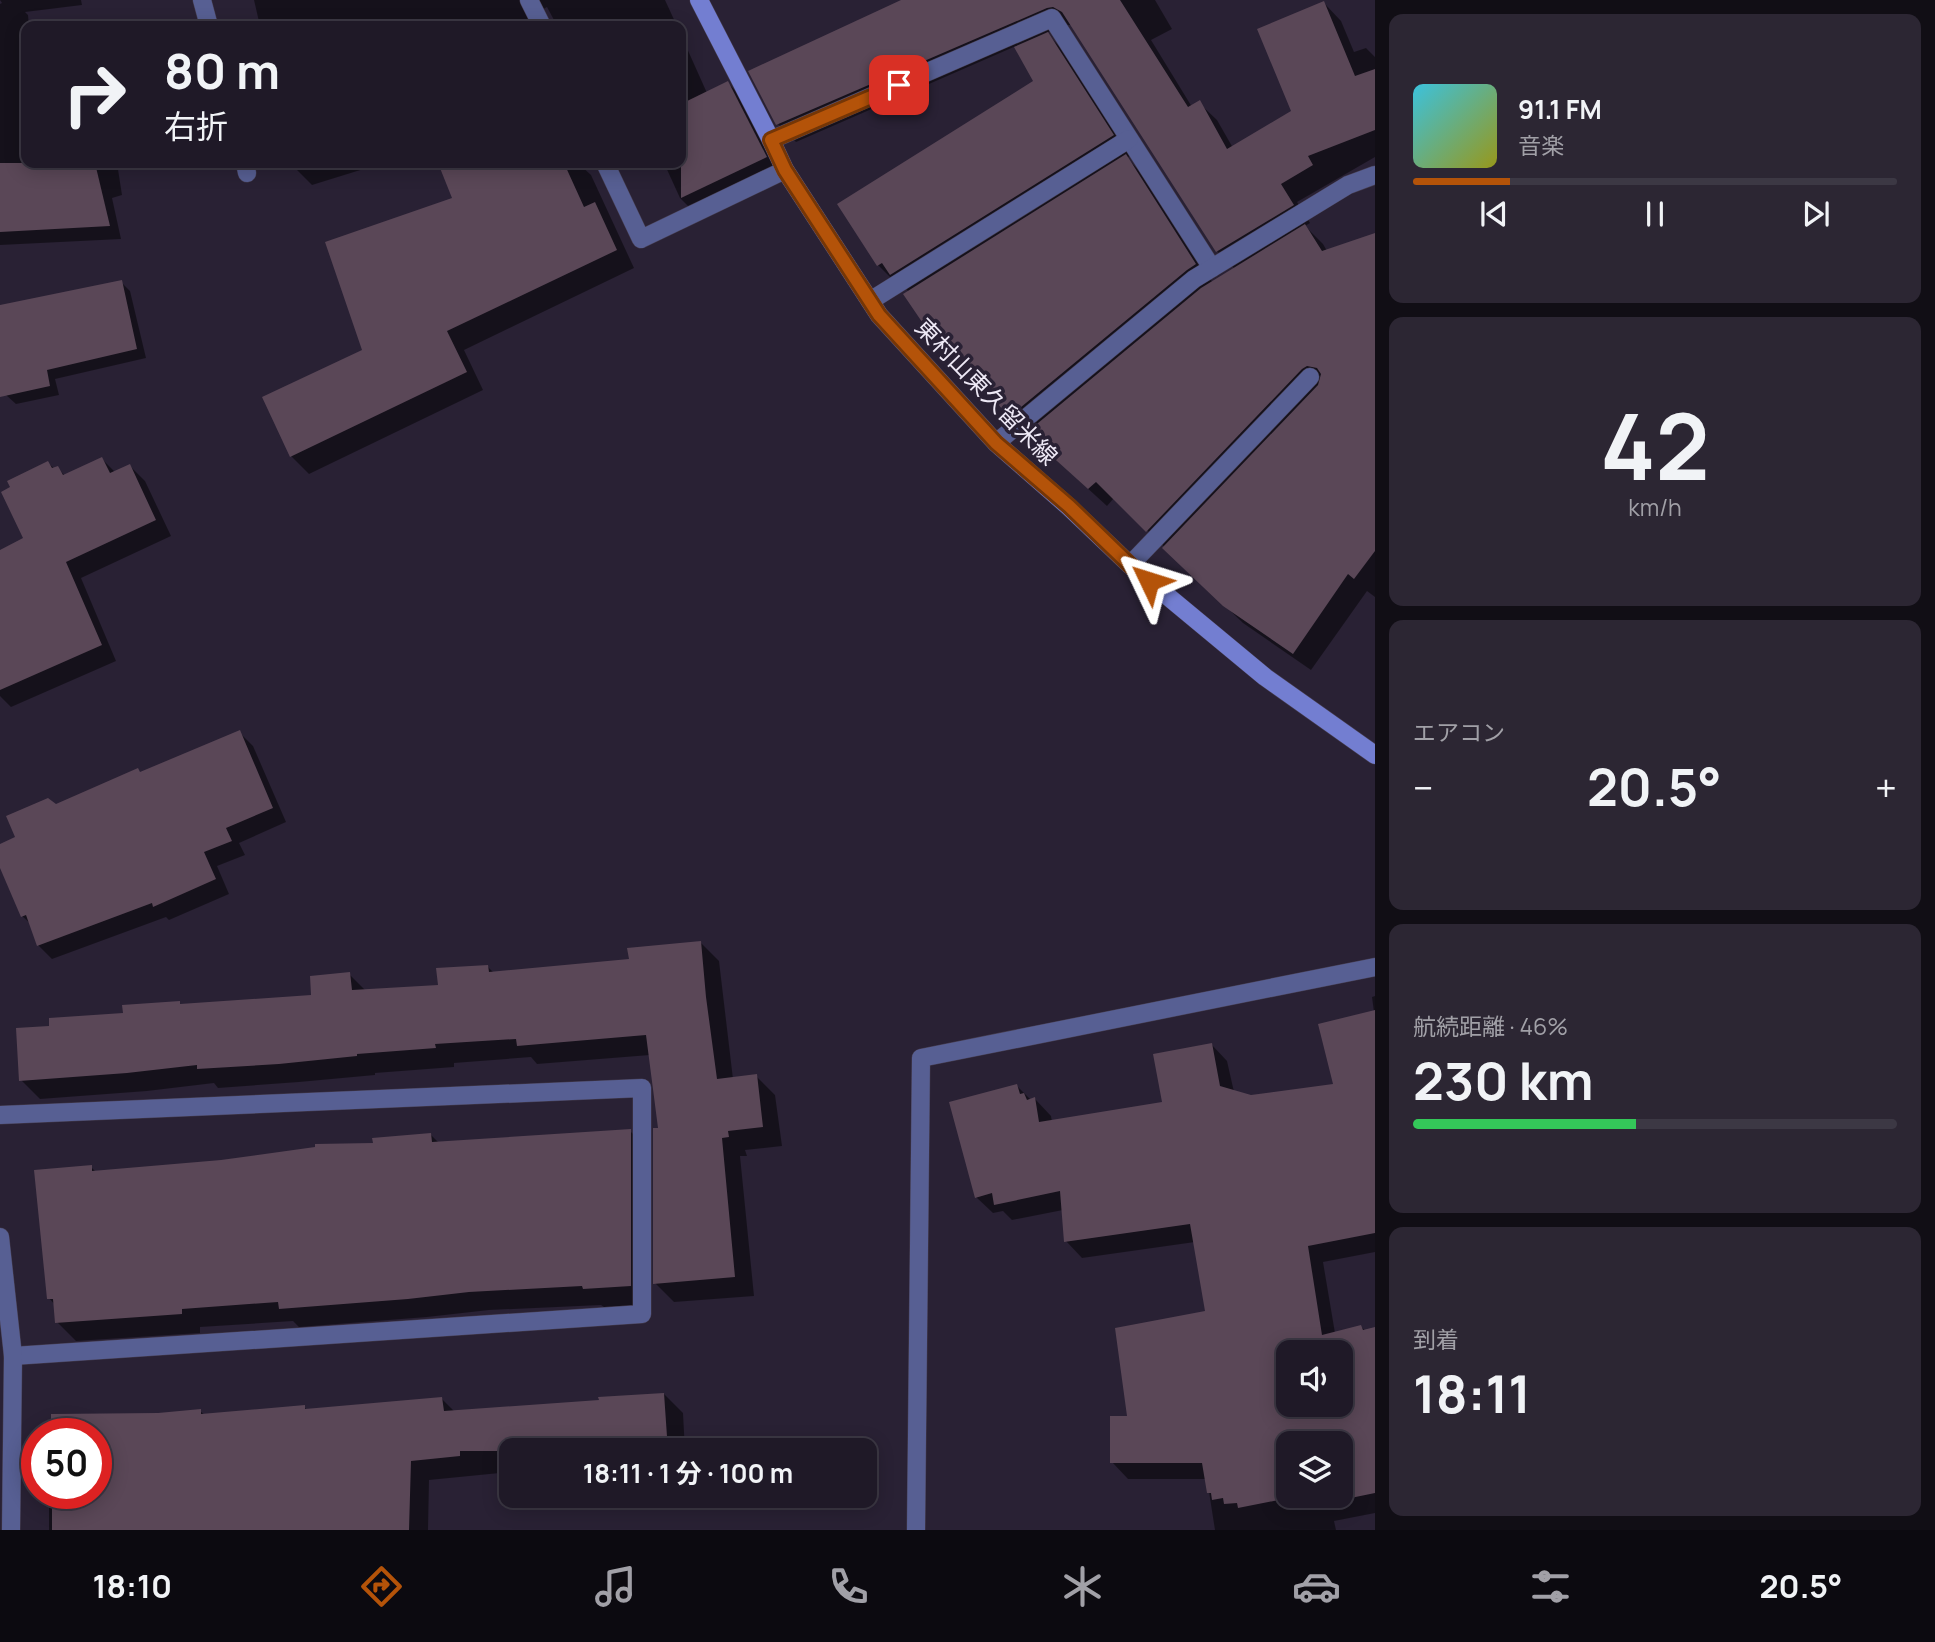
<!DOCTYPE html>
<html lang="ja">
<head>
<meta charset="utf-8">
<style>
	:root { --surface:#1f1927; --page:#2c2633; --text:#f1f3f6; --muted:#a1a0a7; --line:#3c3844; --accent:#b45309 }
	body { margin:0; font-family:Manrope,"Noto Sans JP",sans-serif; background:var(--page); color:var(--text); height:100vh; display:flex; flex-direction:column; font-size:26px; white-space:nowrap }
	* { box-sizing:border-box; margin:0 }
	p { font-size:23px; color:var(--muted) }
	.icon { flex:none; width:38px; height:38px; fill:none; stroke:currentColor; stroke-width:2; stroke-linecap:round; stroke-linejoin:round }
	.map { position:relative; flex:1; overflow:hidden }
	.drawer { display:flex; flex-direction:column; gap:14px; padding:14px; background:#110e15; width:560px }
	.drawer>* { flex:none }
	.hud { position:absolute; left:21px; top:21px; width:665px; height:147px; border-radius:14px; box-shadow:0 4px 18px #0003,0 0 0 2px var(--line); background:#1f1927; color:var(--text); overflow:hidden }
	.fabs { position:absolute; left:1276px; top:1340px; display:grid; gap:14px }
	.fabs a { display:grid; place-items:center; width:77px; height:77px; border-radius:14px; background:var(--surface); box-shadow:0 4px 18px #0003,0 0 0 2px var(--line); font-size:35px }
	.speed { position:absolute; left:21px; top:1418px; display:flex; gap:14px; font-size:35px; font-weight:700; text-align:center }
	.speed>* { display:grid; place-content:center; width:91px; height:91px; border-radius:50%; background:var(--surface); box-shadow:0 4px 18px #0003,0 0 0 2px var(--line); line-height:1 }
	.speed .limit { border:10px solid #d22; background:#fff; color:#111 }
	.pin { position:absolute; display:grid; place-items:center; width:60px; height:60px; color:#fff; margin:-30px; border-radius:14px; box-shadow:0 4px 10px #0006 }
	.me { position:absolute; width:77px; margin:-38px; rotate:311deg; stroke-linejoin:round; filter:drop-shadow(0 0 5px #0008) }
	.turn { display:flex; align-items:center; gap:24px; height:147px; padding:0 28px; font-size:32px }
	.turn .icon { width:91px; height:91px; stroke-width:2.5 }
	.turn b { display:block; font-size:49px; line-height:60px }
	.big { font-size:52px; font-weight:700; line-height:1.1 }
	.drawer .tile { flex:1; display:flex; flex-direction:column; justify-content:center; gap:10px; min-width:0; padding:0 24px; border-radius:14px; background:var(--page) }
	.drawer .dial { align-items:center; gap:0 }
	.dial b { font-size:91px; line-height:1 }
	.song { display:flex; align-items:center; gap:21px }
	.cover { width:84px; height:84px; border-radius:10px; background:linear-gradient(135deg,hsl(190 70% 55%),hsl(60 70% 35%)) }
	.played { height:7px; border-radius:4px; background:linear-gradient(90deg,var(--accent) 20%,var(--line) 20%) }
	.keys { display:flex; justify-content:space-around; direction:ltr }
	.heat { display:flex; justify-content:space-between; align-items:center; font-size:38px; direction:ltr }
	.charge { height:10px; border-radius:5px; background:linear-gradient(90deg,#34c759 46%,var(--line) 0) }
	.trip { position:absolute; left:499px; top:1438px; width:378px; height:70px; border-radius:14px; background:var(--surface); box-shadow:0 4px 18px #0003,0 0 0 2px var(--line); font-weight:700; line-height:70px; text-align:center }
	.dock { display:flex; height:112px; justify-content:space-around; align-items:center; background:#0c0a10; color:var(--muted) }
	.dock .icon { width:49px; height:49px }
	.dock .current { color:var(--accent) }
	.dock b { font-size:32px; color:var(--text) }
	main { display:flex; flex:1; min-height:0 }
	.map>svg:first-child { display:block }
	.shadow { fill:#0007; fill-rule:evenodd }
	.building { fill:#5a4757; fill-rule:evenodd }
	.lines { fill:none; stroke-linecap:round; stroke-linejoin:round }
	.lane-casing { stroke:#453d4f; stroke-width:19 }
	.street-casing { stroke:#453d4f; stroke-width:19 }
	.secondary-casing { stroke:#453d4f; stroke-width:19 }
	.lane { stroke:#575f93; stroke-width:18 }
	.street { stroke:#575f93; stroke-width:18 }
	.secondary { stroke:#737ed1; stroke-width:18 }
	.route-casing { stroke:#753606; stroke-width:18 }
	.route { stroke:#b45309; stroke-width:12 }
	.labels { text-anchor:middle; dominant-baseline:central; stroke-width:7; stroke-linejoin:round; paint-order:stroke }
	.street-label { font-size:24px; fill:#eee9f6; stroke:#292134 }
</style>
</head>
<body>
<main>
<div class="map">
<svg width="1375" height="1530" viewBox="0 0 1375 1530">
	<rect width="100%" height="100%" fill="#292134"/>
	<g class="shadow">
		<path d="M0 0H81L82 5 25 12 28 15 29 26H26V163H117L122 195 112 198 121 239 0 245V4L2 3Z"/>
		<path d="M254 0H665L677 26H555L554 20 547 7 538 12 537 26H260Z"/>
		<path d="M915 0H1155L1172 29 1151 40 1192 107 1199 103 1217 120 1233 148 1294 112 1324 3 1341 21 1354 52 1366 48 1375 57V157L1297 202 1310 223 1305 226 1323 244 1327 251 1375 235V333L1372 334H1375V597L1367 591 1311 670 1243 623 1114 498 1107 506 1029 435 1010 416 961 359 957 361 938 342 909 292 900 282 897 284 878 265 1035 81 1016 46 796 142 778 124ZM1066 25H1072L1217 251 1235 269 1213 283 1144 176 1127 158 1131 155 1066 53 1046 33Z"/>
		<path d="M681 35 707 93 728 83 746 102 784 176 699 217 680 198 664 163H681Z"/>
		<path d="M292 163H383L312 185 293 166Z"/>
		<path d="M558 163H578L591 175 634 268 464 350 483 390 309 474 291 456 364 351 327 243Z"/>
		<path d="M121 282 130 291 146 358 55 379 59 395 16 404 6 395 0 383V307Z"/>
		<path d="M102 459 115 472 130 466 145 481 171 536 81 578 116 661 11 707 0 696V552L26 539 48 463 55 469 58 468 65 476Z"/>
		<path d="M239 732 253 746 286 822 239 843 245 855 217 866 229 894 169 920 166 917 52 959 38 945 31 924 22 916 0 864V846L17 838 56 806 141 774Z"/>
		<path d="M700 942 719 961 733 1079 756 1076 775 1095 782 1146 745 1150 747 1156H740L754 1296 674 1302 655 1283 660 1130 650 1055 537 1064 531 1057 454 1063V1067L375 1073V1075L299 1082 218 1088 214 1083 147 1091 40 1099 21 1080 51 1028 182 1006 313 997 349 974 366 991 440 987 488 967 494 973 631 961Z"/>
		<path d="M1375 996V1252L1323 1262 1335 1333 1361 1327 1366 1331 1375 1329V1513L1334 1521 1336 1530H1215L1207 1479H1128L1112 1462 1129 1417 1207 1312 1195 1242 1082 1258 1066 1241 1063 1210 1012 1220 1003 1211 993 1213 976 1197 1016 1085 1032 1101 1035 1099 1051 1116 1052 1122 1164 1103 1211 1044 1227 1061 1234 1092 1251 1097 1335 1086 1374 1012 1372 997ZM1288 1353H1340V1405H1288ZM1288 1444H1340V1496H1288Z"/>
		<path d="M630 1131 649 1150V1304L604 1307 601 1305 489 1310 427 1317 299 1327 293 1321 200 1327V1333L76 1341 57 1322 55 1305 49 1298 91 1167 96 1172 221 1161 375 1145 431 1135 439 1143Z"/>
		<path d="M664 1394 683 1413 685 1451H511V1472L429 1480 428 1530H49V1503H54V1493H96V1433H53V1415L158 1414 200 1411 206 1416 304 1407 308 1411 442 1399 455 1412 601 1402Z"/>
	</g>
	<g class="building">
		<path d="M901 0H1120L1188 107 1200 100 1227 149 1291 111 1257 29 1324 1 1355 76 1375 69V130L1308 156 1313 165 1281 184 1294 205 1216 252 1062 12 1053 7 1047 8 776 125 748 71Z"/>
		<path d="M1048 32 1114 135 890 275 882 263 877 266 837 204 1033 81 1014 47Z"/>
		<path d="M728 81 767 157 681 198V104Z"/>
		<path d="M1126 154 1196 264 1187 270 1009 417 943 340 937 344 903 294Z"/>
		<path d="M0 163H95L110 226 0 232Z"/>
		<path d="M438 163H564L584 207 595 202 617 250 447 331 467 372 290 457 262 397 362 350 325 242 452 198Z"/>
		<path d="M1305 224 1322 251 1375 233V551L1354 579 1348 574 1293 654 1223 606 1162 548 1318 385 1321 374 1317 368 1307 366 1302 369 1146 532 1096 482 1088 489 1026 433 1201 288Z"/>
		<path d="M122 280 137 349 47 370 50 386 0 397V305Z"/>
		<path d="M102 457 110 473 130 464 156 520 66 562 102 645 0 690V550L23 538 1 492 10 487 7 481 48 461 52 468 58 466 63 475Z"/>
		<path d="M240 730 273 808 226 828 232 841 204 852 216 879 153 907 152 903 37 946 26 915 21 917 0 868V844L15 837 6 816 48 798 56 804 138 768 140 772Z"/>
		<path d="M701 941 706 997 717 1079 757 1074 763 1127 728 1131 729 1137 722 1138 735 1277 653 1284V1128H658L646 1035 517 1046 516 1039 435 1044 436 1048 357 1054V1056L279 1064 197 1069V1065L127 1073 19 1081 16 1028 49 1026V1018L123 1013 122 1005 180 1001V1004L311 995 310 976 350 972 352 990 438 985 436 968 488 965 489 972 629 959 627 948Z"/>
		<path d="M1375 1010V1233L1308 1246 1322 1335 1361 1325 1363 1330 1375 1327V1493L1297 1509 1294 1497 1238 1508 1237 1503 1224 1504 1223 1498 1212 1500 1211 1493H1207L1202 1463H1110V1416H1127L1115 1328 1205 1311 1190 1224 1064 1242 1060 1191 994 1205 992 1193 975 1198 949 1102 1017 1084 1020 1094 1024 1093 1027 1100 1035 1097 1039 1122 1162 1102 1153 1054 1212 1043 1220 1086 1251 1095 1333 1084 1318 1024ZM1288 1353H1340V1405H1288ZM1288 1444H1340V1496H1288Z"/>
		<path d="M631 1129V1286L583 1289 582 1286 469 1292 408 1299 279 1309 278 1302 182 1309V1314L55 1323 53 1299H47L34 1170 92 1165V1171L221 1160 315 1147V1144L373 1143 372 1138 431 1133 432 1142Z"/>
		<path d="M664 1393 668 1451H460V1456L411 1461 409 1530H52V1493H96V1433H51V1414L158 1413 201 1409V1414L305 1405V1409L442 1397 444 1411 599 1400 598 1397Z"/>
	</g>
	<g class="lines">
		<g class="lane-casing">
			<g id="lane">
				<path d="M529 0 542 26"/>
				<path d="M771 140 1052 18 1212 268"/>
				<path d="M605 163 641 239 785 170"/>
				<path d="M870 301 1129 139"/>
				<path d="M1130 565 1310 377"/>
			</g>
		</g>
		<g class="street-casing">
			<g id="street">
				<path d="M202 0 209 26"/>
				<path d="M245 163 247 173"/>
				<path d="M996 443 1194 279 1348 185 1375 175"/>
				<path d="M0 1115 642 1088V1314L13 1356"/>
				<path d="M0 1237 13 1356 11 1530"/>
				<path d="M916 1530 921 1058 1375 967"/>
			</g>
		</g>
		<g class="secondary-casing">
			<path id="secondary" d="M699 0 771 140 785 170 879 315 996 443 1069 507 1130 565 1265 677 1375 755"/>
		</g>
		<use href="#lane" class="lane"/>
		<use href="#street" class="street"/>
		<use href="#secondary" class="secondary"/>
	</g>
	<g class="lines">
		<g class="route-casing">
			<path id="route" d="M899 85 771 140 785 170 879 315 996 443 1069 506 1130 565 1149 581"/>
		</g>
		<use href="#route" class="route"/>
	</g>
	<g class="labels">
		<g class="street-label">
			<text transform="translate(987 391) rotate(46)">東村山東久留米線</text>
		</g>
	</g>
</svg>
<div class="fabs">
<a><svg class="icon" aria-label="sound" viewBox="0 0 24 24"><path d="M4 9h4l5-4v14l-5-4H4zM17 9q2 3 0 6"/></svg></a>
<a><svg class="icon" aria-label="layers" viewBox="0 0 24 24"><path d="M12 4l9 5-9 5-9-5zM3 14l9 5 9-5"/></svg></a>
</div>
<div class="speed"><div class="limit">50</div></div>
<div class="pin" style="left:899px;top:85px;background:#d93025"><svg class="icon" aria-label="arrive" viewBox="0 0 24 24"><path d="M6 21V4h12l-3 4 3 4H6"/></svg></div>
<svg class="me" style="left:1149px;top:581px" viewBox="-20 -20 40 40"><path d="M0-17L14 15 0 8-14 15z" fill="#b45309" stroke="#fff" stroke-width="4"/></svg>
<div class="trip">18:11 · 1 分 · 100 m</div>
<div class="hud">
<div class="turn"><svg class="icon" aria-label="right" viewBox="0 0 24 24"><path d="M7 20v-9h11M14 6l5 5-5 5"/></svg><div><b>80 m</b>右折</div></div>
</div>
</div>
<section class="drawer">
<div class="tile">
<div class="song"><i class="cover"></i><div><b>91.1 FM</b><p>音楽</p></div></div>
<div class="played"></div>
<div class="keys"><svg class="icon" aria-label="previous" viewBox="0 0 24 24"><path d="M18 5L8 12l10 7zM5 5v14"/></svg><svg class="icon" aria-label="pause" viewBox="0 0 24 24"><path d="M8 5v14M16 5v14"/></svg><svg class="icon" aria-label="next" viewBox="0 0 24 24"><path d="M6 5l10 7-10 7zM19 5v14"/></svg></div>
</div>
<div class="tile dial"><b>42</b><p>km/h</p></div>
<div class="tile"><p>エアコン</p>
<div class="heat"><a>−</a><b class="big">20.5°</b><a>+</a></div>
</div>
<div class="tile"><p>航続距離 · 46%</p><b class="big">230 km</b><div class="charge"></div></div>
<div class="tile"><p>到着</p><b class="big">18:11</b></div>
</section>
</main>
<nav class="dock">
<b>18:10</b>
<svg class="icon current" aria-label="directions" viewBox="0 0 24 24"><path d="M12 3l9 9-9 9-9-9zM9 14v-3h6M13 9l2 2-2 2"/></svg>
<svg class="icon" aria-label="music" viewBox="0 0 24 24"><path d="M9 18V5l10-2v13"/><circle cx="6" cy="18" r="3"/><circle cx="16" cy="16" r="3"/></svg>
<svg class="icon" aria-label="phone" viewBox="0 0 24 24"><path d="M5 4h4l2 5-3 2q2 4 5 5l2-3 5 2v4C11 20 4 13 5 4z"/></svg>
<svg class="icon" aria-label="climate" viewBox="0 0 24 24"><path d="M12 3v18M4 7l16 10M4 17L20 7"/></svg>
<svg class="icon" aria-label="car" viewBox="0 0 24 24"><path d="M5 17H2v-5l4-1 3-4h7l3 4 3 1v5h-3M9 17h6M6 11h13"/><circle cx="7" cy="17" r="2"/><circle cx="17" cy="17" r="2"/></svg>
<svg class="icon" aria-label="filters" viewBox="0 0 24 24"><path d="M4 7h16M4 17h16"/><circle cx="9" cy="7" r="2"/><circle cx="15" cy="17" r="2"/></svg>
<b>20.5°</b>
</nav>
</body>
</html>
